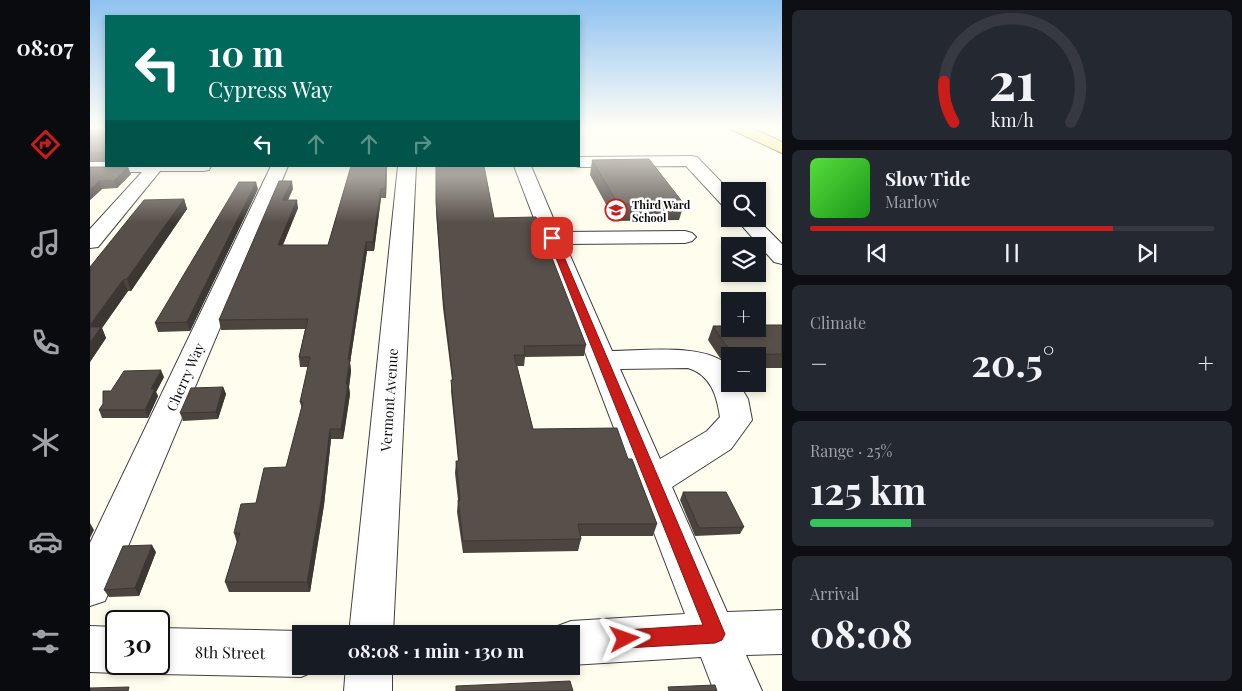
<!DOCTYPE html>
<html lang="en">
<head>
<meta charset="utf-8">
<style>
	:root { --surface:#171b24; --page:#242831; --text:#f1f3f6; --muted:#9ea1a6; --line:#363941; --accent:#ca1d19 }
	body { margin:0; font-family:"Playfair Display",serif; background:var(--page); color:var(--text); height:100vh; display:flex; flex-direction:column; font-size:19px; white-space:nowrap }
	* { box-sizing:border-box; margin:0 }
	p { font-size:16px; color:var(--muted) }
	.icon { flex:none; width:28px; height:28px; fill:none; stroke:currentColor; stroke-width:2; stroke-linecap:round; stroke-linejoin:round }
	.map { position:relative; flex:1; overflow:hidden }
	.panel { display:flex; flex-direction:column; gap:10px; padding:10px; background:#0d0f14; width:460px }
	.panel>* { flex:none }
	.hud { position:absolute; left:15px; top:15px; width:475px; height:152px; border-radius:0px; box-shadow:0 2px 8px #0003; background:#00695c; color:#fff; overflow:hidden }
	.controls { position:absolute; left:631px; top:182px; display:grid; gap:10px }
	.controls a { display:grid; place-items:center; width:45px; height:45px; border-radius:0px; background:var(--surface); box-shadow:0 2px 8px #0003; font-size:25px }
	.speed { position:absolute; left:15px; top:610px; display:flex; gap:10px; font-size:25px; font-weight:700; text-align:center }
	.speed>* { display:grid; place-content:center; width:65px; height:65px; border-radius:50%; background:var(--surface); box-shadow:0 2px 8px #0003; line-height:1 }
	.speed .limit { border:2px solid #111; border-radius:8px; background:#fff; color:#111 }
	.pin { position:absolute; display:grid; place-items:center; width:42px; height:42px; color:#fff; margin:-21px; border-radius:10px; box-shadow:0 2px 8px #0006 }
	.me { position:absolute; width:55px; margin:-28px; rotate:86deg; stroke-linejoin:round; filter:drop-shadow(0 0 4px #0008) }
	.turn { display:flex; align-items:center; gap:18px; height:105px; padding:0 20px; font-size:22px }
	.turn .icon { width:65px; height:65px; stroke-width:2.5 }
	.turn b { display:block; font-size:35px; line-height:42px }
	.lanes { display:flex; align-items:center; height:48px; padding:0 20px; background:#0003; justify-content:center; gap:25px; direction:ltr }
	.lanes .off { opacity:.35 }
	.big { font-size:38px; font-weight:700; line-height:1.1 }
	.panel .widget { flex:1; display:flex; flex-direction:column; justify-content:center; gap:8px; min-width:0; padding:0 18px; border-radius:8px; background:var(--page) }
	.panel .dial { align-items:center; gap:0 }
	.dial svg { height:130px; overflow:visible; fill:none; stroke:var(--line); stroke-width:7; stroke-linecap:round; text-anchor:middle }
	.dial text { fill:var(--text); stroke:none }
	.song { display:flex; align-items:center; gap:15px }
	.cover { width:60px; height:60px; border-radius:8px; background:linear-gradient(135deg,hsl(110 70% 55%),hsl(120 70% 35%)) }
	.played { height:5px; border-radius:2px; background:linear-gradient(90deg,var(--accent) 75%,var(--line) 75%) }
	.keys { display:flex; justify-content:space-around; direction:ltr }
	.heat { display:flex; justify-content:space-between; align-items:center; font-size:28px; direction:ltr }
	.charge { height:8px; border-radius:4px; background:linear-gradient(90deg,#34c759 25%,var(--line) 0) }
	.trip { position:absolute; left:202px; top:625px; width:288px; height:50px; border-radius:0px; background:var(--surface); box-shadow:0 2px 8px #0003; font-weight:700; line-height:50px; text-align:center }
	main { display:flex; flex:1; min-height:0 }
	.dock { display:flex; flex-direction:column; width:90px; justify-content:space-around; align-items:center; background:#090b0e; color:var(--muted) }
	.dock .icon { width:35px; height:35px }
	.dock .selected { color:var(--accent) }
	.dock b { font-size:22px; color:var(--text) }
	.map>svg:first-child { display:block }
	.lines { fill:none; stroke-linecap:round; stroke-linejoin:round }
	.minor-casing { stroke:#404040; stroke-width:2 }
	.major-casing { stroke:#1e1e1e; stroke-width:2 }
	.minor { fill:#fff; fill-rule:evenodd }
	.major { fill:#ffe45d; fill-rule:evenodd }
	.wall { fill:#4b443f }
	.shaded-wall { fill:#3d3733 }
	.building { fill:#574f49; stroke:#3d3733 }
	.route { fill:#ca1d19; stroke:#831310 }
	.labels { text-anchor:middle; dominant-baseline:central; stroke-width:5; stroke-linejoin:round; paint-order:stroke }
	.far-poi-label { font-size:11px; font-weight:bold; fill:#0d0d0d; stroke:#fff; text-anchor:start }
	.street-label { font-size:14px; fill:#0d0d0d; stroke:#fff }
	.near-street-label { font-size:16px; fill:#0d0d0d; stroke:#fff }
</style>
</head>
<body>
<main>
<nav class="dock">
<b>08:07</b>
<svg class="icon selected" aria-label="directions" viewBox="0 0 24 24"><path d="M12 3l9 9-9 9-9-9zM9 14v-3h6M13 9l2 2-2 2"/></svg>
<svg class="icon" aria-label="music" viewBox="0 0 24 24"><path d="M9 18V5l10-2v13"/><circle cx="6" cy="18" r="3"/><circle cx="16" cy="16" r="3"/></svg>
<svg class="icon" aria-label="phone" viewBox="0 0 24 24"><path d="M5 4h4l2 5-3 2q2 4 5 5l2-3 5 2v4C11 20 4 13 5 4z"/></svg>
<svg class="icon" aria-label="climate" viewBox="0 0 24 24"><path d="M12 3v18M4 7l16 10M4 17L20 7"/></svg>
<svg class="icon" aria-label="car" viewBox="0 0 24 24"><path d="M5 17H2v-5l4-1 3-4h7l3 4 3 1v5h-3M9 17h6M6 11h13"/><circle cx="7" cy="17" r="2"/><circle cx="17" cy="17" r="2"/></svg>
<svg class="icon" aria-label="filters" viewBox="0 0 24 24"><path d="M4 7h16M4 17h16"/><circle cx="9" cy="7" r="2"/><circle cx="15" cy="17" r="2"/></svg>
</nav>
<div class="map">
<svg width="692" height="691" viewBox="0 0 692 691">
	<rect width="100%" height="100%" fill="#fffded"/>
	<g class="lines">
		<g class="minor-casing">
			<g id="minor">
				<path d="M601 156 607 157 640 191V208L633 206 596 166 489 167 486 166H489V157Z"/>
				<path d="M0 162H16V166H121L119 170 113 171H70L8 247 0 248V229L52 172H0Z"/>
				<path d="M181 166H198L15 601 0 606V543Z"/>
				<path d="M308 166H326L303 634H259Z"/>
				<path d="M424 166H441L469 232 595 231 602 233 606 237 602 241 595 243 475 244 522 351C552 351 620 342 640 368V384H649L658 399 662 420 641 449 582 487 637 612 692 610V654L656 655 672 691H624L611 657 481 665V634H462L465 627 481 621 595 614ZM598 368C621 375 627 396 630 417L617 431 570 459 530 369Z"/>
				<path d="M646 219H667L692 244V264L684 262Z"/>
				<path d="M0 626 26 627V664H43L42 666 26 673 0 672Z"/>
				<path d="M69 628 211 631 217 634H211V666H229L227 670 211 677 69 674 53 667 52 664H69Z"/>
				<path d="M256 666H302V691H254Z"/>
			</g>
		</g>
		<g class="major-casing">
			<path id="major" d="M638 126H658L692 142V153L640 129Z"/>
		</g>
		<use href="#minor" class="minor"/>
		<use href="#major" class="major"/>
	</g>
	<g class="wall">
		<rect x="0" y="126" width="16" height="35"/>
		<path d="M502 160 594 204 589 220 525 221 500 175Z"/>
		<path d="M261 166H297L296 198H291L284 251H277L260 363 261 371 259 387 260 394 255 428 253 439H241L234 505 220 592H139L135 582 147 543 144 533 166 503 196 467 212 409 210 402 218 367H210L209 357 215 329 131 330 129 320 203 189 198 200 208 208 193 245H238Z"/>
		<path d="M346 166 404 218 496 345 494 356 435 357 434 366H427L443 429 538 459 567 524 563 536H490L491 539 488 551 373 553 367 512 368 500 365 473 366 461H368L361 391 362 380 353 308 346 212Z"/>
		<path d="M0 167 41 174 27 188 12 189 0 200Z"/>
		<path d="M168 189 100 331 68 332 65 323Z"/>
		<path d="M94 199 97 209 41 291H38L12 328 16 338 0 362V267Z"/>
		<path d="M692 325V368H668V356H640V367L630 358 618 340 623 326Z"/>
		<path d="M74 377 66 392 68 396 58 418H12L9 410 21 391Z"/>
		<path d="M133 387 136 394 128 419 93 421 90 413Z"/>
		<path d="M593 492 654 527 650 534 605 536 590 500Z"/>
		<path d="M66 552 49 596 19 597 14 590Z"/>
	</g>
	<g class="shaded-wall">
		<path d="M296 166H297L296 198 295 189Z"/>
		<path d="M38 167 41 174 27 188 24 181Z"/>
		<path d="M9 181 12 189 0 200V190Z"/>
		<path d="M202 181 203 189 194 208 192 200Z"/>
		<path d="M166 182 168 189 100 331 97 322Z"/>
		<path d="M291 189V198L284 251 283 242Z"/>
		<path d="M94 199 97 209 41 291 37 279Z"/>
		<path d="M207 200 208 208 189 254 188 245Z"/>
		<path d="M276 242 277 251 260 363 261 371 259 387 260 394 253 439 251 429 258 360Z"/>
		<path d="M33 280 38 291 12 328 16 338 0 362V325Z"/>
		<path d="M71 370 74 377 66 392 68 396 58 418 55 410 61 389Z"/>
		<path d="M133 387 136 394 128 419 126 412Z"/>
		<path d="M240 429 241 439 234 505 220 592 217 582Z"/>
		<path d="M0 523 4 530 0 538Z"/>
		<path d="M62 545 66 552 49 596 45 588Z"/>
	</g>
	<g class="building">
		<path d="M0 126H16V157H15L14 153H0Z"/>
		<path d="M559 159 594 204H528L502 160Z"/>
		<path d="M261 166H296L295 189H291L283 242H276L258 360H260L256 384H258L253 418 251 429H240L232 495 217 582H135L150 533H144L151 504 166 503 174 468 196 467 213 402H210L220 357H209L218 319 129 320 189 181H202L192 200H207L188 245H238Z"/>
		<path d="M346 166H394L404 218 446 217 496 345 434 346 435 355H424L443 429 527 428 538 459H542L567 524H488L491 539 373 541 368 500H370L366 461H369L361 380H363L353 297 346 202Z"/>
		<path d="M0 167H38L24 181H9L0 190Z"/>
		<path d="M149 182H166L97 322 65 323Z"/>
		<path d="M94 199 37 279 33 280 0 325V267L54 200Z"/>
		<path d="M668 325H692V354L647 355 635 344 623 326H640V329H668Z"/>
		<path d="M0 327H11L0 343Z"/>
		<path d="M71 370 61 389H65L55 410H9L13 404V391H21L34 371Z"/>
		<path d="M133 387 126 412 90 413 101 388Z"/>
		<path d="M593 492H636L654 527 609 528Z"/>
		<path d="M62 545 45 588 14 590 33 546Z"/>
		<path d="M480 681 483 691H366V686Z"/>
		<path d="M625 685 627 691H579L578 687Z"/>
		<path d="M39 687 38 691H0V688Z"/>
	</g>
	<linearGradient id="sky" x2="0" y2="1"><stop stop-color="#90c2f0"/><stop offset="0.57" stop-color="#fffef7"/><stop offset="1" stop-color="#fffef7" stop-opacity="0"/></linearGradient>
	<rect width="692" height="223" fill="url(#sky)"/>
	<path class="route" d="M462 235 466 238 635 634 632 640 625 643 535 648 529 646 526 639 529 633 535 630 613 625 458 238Z"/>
	<defs>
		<g id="school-ring" transform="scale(1.125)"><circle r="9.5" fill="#fff" stroke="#ca1d19" stroke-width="1.5"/><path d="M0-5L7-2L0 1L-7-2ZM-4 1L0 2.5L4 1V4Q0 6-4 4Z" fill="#ca1d19"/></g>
	</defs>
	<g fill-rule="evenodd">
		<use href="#school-ring" x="526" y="210"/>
	</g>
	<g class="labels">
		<g class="far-poi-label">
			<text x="542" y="204">Third Ward<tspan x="542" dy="13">School</tspan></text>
		</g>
		<g class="street-label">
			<text transform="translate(95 377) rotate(-66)">Cherry Way</text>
			<text transform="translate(299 400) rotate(-86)">Vermont Avenue</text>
		</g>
		<g class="near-street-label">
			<text transform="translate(140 652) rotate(1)">8th Street</text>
		</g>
	</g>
</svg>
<div class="controls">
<a><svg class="icon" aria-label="search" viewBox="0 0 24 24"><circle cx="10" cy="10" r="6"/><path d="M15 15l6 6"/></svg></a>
<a><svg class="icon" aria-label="layers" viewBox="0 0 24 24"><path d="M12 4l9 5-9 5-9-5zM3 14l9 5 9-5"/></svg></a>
<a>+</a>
<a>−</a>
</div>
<div class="speed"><div class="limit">30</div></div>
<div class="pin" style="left:462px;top:238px;background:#d93025"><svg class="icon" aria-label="arrive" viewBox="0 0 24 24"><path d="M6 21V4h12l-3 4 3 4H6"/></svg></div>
<svg class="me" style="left:535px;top:639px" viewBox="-20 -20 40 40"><path d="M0-17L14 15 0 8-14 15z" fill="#ca1d19" stroke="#fff" stroke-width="4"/></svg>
<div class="trip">08:08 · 1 min · 130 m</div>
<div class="hud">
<div class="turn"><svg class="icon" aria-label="left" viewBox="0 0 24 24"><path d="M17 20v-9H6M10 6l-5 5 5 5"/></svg><div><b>10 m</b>Cypress Way</div></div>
<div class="lanes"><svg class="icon" aria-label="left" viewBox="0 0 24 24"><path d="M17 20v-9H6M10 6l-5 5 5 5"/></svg><svg class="icon off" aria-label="ahead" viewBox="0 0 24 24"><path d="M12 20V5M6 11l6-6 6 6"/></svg><svg class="icon off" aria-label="ahead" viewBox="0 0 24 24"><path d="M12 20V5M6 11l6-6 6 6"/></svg><svg class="icon off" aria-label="right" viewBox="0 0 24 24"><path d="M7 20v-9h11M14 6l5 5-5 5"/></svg></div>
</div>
</div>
<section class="panel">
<div class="widget dial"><svg viewBox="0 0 100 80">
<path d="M14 69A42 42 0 1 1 86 69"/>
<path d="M14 69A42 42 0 0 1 8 44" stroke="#ca1d19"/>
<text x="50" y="56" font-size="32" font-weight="700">21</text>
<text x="50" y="72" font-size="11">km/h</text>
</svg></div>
<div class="widget">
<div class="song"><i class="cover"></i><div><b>Slow Tide</b><p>Marlow</p></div></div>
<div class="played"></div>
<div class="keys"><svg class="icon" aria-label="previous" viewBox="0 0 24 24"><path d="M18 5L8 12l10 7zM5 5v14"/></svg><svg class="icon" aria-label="pause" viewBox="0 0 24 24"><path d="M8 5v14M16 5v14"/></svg><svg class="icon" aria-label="next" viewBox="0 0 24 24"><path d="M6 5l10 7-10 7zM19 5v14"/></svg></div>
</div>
<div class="widget"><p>Climate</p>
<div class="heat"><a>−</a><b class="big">20.5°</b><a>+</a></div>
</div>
<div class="widget"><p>Range · 25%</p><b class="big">125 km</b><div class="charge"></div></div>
<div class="widget"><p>Arrival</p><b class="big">08:08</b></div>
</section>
</main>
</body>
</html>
